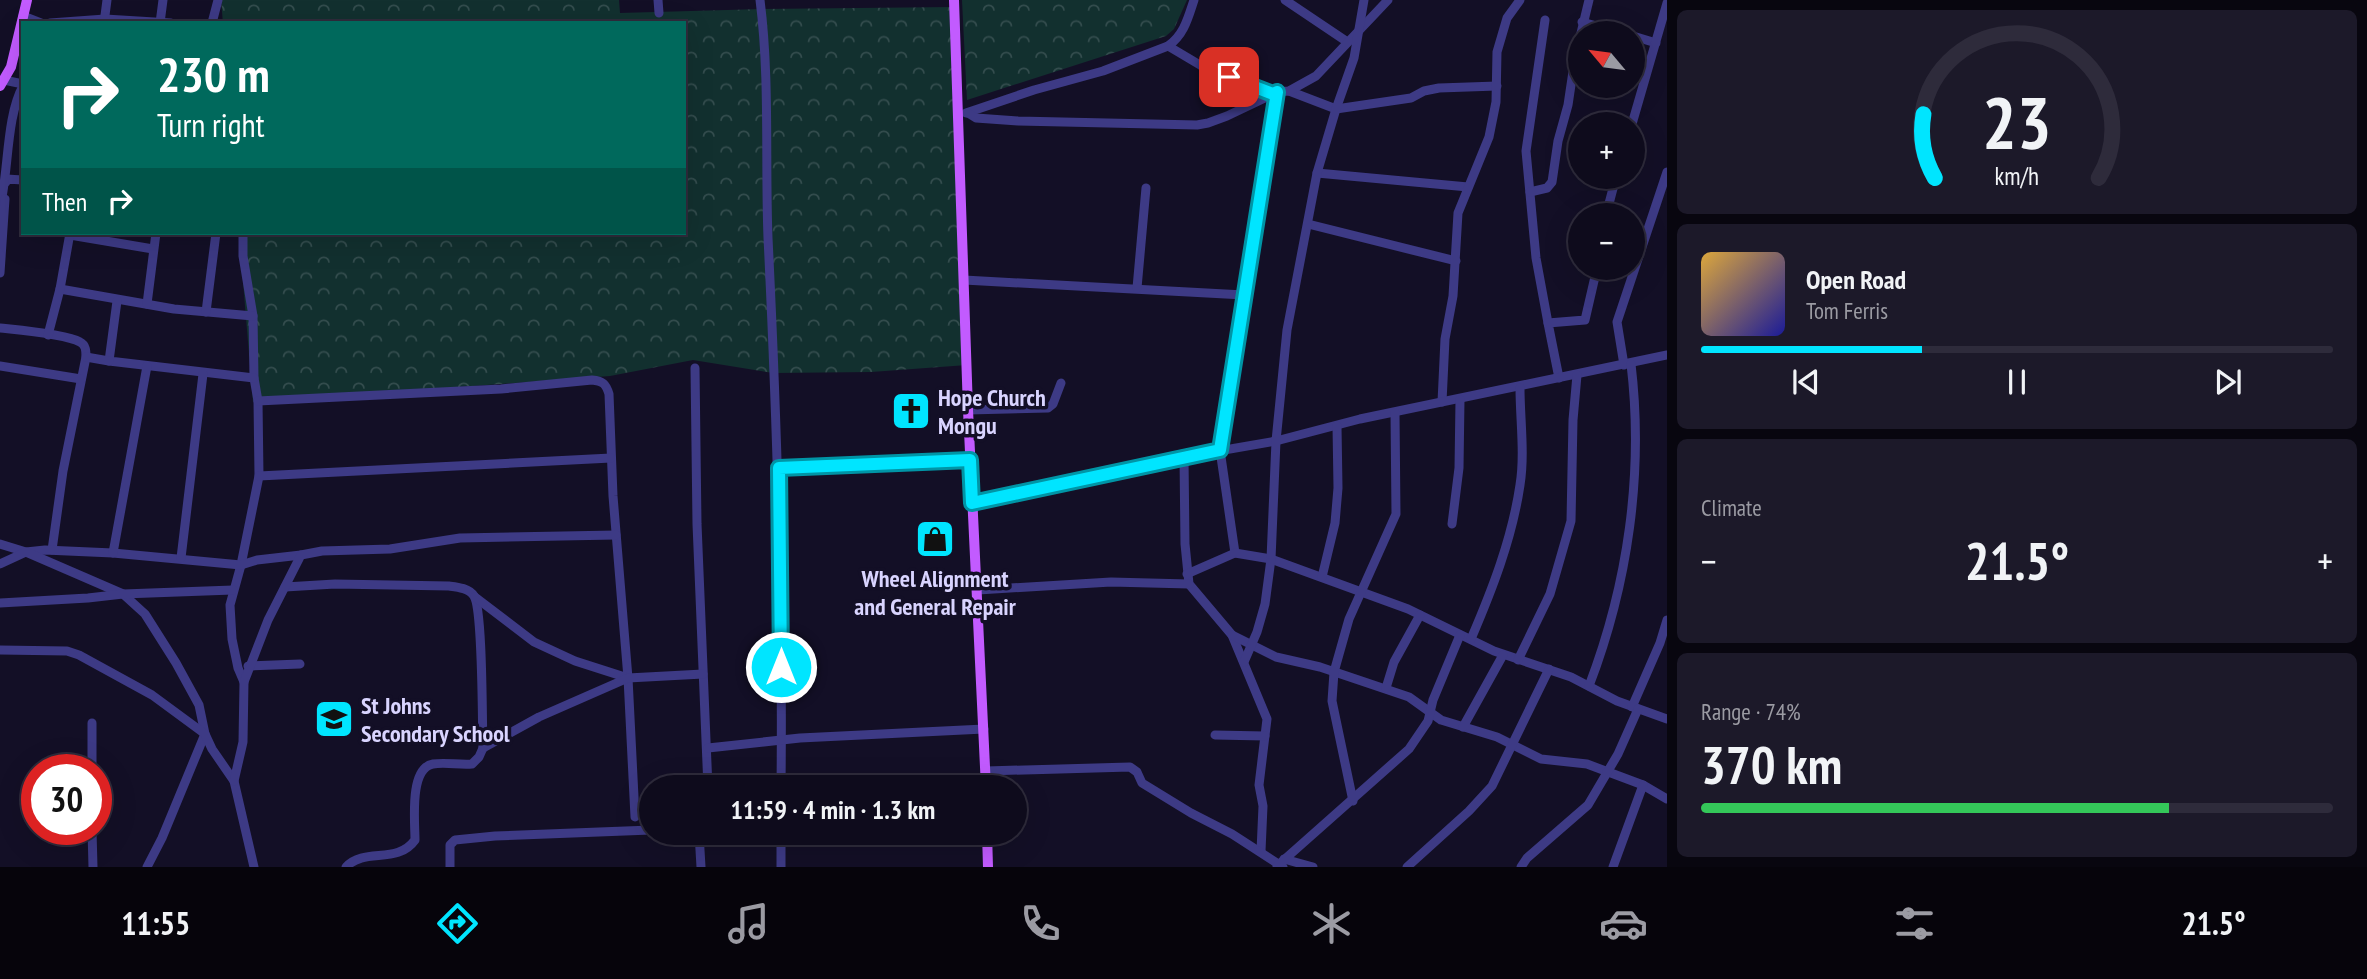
<!DOCTYPE html>
<html lang="en">
<head>
<meta charset="utf-8">
<style>
	:root { --surface:#0e0b1c; --page:#1c1929; --text:#f1f3f6; --muted:#9b9ba3; --line:#2e2b3b; --accent:#00e5ff }
	body { margin:0; font-family:"PT Sans Narrow",sans-serif; background:var(--page); color:var(--text); height:100vh; display:flex; flex-direction:column; font-size:26px; white-space:nowrap }
	* { box-sizing:border-box; margin:0 }
	p { font-size:23px; color:var(--muted) }
	.icon { flex:none; width:38px; height:38px; fill:none; stroke:currentColor; stroke-width:2; stroke-linecap:round; stroke-linejoin:round }
	.map { position:relative; flex:1; overflow:hidden }
	.sheet { display:flex; flex-direction:column; gap:10px; padding:10px; background:#08060f; width:700px }
	.sheet>* { flex:none }
	.hud { position:absolute; left:21px; top:21px; width:665px; height:214px; border-radius:0px; box-shadow:0 7px 28px #0002,0 0 0 2px var(--line); background:#00695c; color:#fff; overflow:hidden }
	.needle { width:46px; rotate:299deg }
	.fabs { position:absolute; left:1568px; top:21px; display:grid; gap:14px }
	.fabs a { display:grid; place-items:center; width:77px; height:77px; border-radius:50%; background:var(--surface); box-shadow:0 7px 28px #0002,0 0 0 2px var(--line); font-size:35px }
	.speed { position:absolute; left:21px; top:754px; display:flex; gap:14px; font-size:35px; font-weight:700; text-align:center }
	.speed>* { display:grid; place-content:center; width:91px; height:91px; border-radius:50%; background:var(--surface); box-shadow:0 7px 28px #0002,0 0 0 2px var(--line); line-height:1 }
	.speed .limit { border:10px solid #d22; background:#fff; color:#111 }
	.pin { position:absolute; display:grid; place-items:center; width:60px; height:60px; color:#fff; margin:-30px; border-radius:14px; box-shadow:0 4px 10px #0006 }
	.me { position:absolute; width:77px; margin:-38px; rotate:0deg; stroke-linejoin:round; filter:drop-shadow(0 0 5px #0008) }
	.turn { display:flex; align-items:center; gap:24px; height:147px; padding:0 21px; font-size:32px }
	.turn .icon { width:91px; height:91px; stroke-width:2.5 }
	.turn b { display:block; font-size:49px; line-height:60px }
	.then { display:flex; align-items:center; height:66px; padding:0 21px; background:#0003; gap:14px; font-size:26px }
	.big { font-size:52px; font-weight:600; line-height:1.1 }
	.sheet .tile { flex:1; display:flex; flex-direction:column; justify-content:center; gap:10px; min-width:0; padding:0 24px; border-radius:10px; background:var(--page) }
	.sheet .dial { align-items:center; gap:0 }
	.dial svg { height:182px; overflow:visible; fill:none; stroke:var(--line); stroke-width:7; stroke-linecap:round; text-anchor:middle }
	.dial text { fill:var(--text); stroke:none }
	.song { display:flex; align-items:center; gap:21px }
	.cover { width:84px; height:84px; border-radius:10px; background:linear-gradient(135deg,hsl(40 70% 55%),hsl(240 70% 35%)) }
	.played { height:7px; border-radius:4px; background:linear-gradient(90deg,var(--accent) 35%,var(--line) 35%) }
	.keys { display:flex; justify-content:space-around; direction:ltr }
	.heat { display:flex; justify-content:space-between; align-items:center; font-size:38px; direction:ltr }
	.charge { height:10px; border-radius:5px; background:linear-gradient(90deg,#34c759 74%,var(--line) 0) }
	.trip { position:absolute; left:639px; top:775px; width:388px; height:70px; border-radius:35px; background:var(--surface); box-shadow:0 7px 28px #0002,0 0 0 2px var(--line); font-weight:600; line-height:70px; text-align:center }
	.tabs { display:flex; height:112px; justify-content:space-around; align-items:center; background:#06040b; color:var(--muted) }
	.tabs .icon { width:49px; height:49px }
	.tabs .active { color:var(--accent) }
	.tabs b { font-size:32px; color:var(--text) }
	main { display:flex; flex:1; min-height:0 }
	.map>svg:first-child { display:block }
	.park { fill:url(#park-crowns) }
	.lines { fill:none; stroke-linecap:round; stroke-linejoin:round }
	.minor { stroke:#3d3a85; stroke-width:9 }
	.major { stroke:#c25bff; stroke-width:10 }
	.route-casing { stroke:#0095a6; stroke-width:18 }
	.route { stroke:#00e5ff; stroke-width:12 }
	.labels { text-anchor:middle; dominant-baseline:central; stroke-width:7; stroke-linejoin:round; paint-order:stroke }
	.poi-label { font-size:24px; font-weight:bold; fill:#d9d4ff; stroke:#130f26; text-anchor:start }
</style>
</head>
<body>
<main>
<div class="map">
<svg width="1667" height="867" viewBox="0 0 1667 867">
	<defs>
		<pattern id="park-crowns" width="20" height="18" patternUnits="userSpaceOnUse" patternTransform="scale(1.75)"><rect width="20" height="18" fill="#12302f"/><path d="M2 6a3 3 0 1 1 6 0M12 15a3 3 0 1 1 6 0" fill="none" stroke="#344d4e"/></pattern>
	</defs>
	<rect width="100%" height="100%" fill="#130f26"/>
	<g class="park">
		<path d="M221 0H619L620 13 763 9 954 7 967 365 871 372 773 373 693 360 610 376 253 402 239 233H684V23H223Z"/>
		<path d="M962 0H1187L1174 29 1166 36 967 100Z"/>
	</g>
	<g class="lines">
		<g class="minor">
			<path d="M658 0 659 13"/>
			<path d="M760 0C770 78 765 159 768 238 777 421 783 604 781 788"/>
			<path d="M1285 0 1346 41"/>
			<path d="M23 16 41 23"/>
			<path d="M1545 20 1526 151 1536 258 1548 323"/>
			<path d="M1582 22 1622 33"/>
			<path d="M50 23 105 19 171 23"/>
			<path d="M104 23 107 0"/>
			<path d="M160 23 163 0"/>
			<path d="M212 23 218 0"/>
			<path d="M1633 36 1656 43"/>
			<path d="M1168 46 1200 65 1273 94"/>
			<path d="M4 80 23 84"/>
			<path d="M1289 91 1336 109 1411 98 1424 91 1439 88 1497 86"/>
			<path d="M966 113 1034 90 1103 71 1168 46C1184 35 1188 18 1194 0"/>
			<path d="M968 113 976 118 1018 121 1197 125 1208 123 1227 116 1277 92 1289 91 1316 76 1388 0"/>
			<path d="M1632 124 1667 3"/>
			<path d="M1317 173 1468 187"/>
			<path d="M6 182V179L23 180"/>
			<path d="M1530 192 1547 188 1552 182 1558 141 1568 105 1575 58 1589 0"/>
			<path d="M0 207C9 170 6 117 23 86"/>
			<path d="M1606 215 1616 177"/>
			<path d="M1308 224 1456 261"/>
			<path d="M243 233V256L253 316 254 378 258 401 259 476 241 565 230 605 232 639 238 668 244 682"/>
			<path d="M70 235 153 249"/>
			<path d="M0 273 5 199"/>
			<path d="M964 280 1244 295"/>
			<path d="M1137 288 1146 188"/>
			<path d="M60 289 174 309 253 316"/>
			<path d="M117 301 109 361 254 378"/>
			<path d="M147 304 156 233"/>
			<path d="M206 312 216 233"/>
			<path d="M0 328C18 330 65 334 80 342 86 345 86 351 86 357L63 471 52 550"/>
			<path d="M48 335 60 289 70 233"/>
			<path d="M86 357 109 361"/>
			<path d="M1624 365 1617 322 1667 172"/>
			<path d="M0 366 81 379"/>
			<path d="M695 368 697 524 708 788"/>
			<path d="M1559 378 1548 323 1585 320 1597 268"/>
			<path d="M258 401 501 389 592 380C603 381 606 384 609 394L613 496 628 678 635 817"/>
			<path d="M1442 402 1445 339 1453 296 1458 213 1489 137 1496 102 1497 52 1507 18 1520 0"/>
			<path d="M968 410 1048 408 1053 404 1061 383"/>
			<path d="M1184 457 1185 544 1189 584 1232 635 1267 719 1259 785 1263 806 1261 851"/>
			<path d="M779 468 970 460"/>
			<path d="M259 476 611 458"/>
			<path d="M972 503 1184 457 1276 441 1360 419 1667 355"/>
			<path d="M1452 524 1459 468 1460 400"/>
			<path d="M0 544 26 552 45 550 113 553 241 565 257 560 301 555"/>
			<path d="M113 553 147 366"/>
			<path d="M1235 553 1220 450 1277 92"/>
			<path d="M181 558 203 374"/>
			<path d="M0 564 26 552 123 594 145 614 176 663 199 705 205 734 162 838 147 867"/>
			<path d="M1187 574 1235 553 1271 559 1408 609 1494 651 1571 677 1617 701 1667 719"/>
			<path d="M1322 577 1335 523 1338 488 1337 426"/>
			<path d="M285 587 335 584 449 586C457 587 469 588 474 596 483 610 482 723 483 748L479 757 472 764C459 765 445 762 433 764 409 768 415 822 415 840 397 865 365 847 346 867"/>
			<path d="M978 590 1111 582 1189 584"/>
			<path d="M475 597 534 642 575 661 628 678"/>
			<path d="M0 603 88 598 123 594 233 590"/>
			<path d="M1232 635 1276 657 1320 667 1409 697 1441 720 1497 737 1541 759 1587 764 1643 785 1667 799"/>
			<path d="M1471 639C1492 590 1512 539 1520 485 1525 454 1520 419 1520 388"/>
			<path d="M0 650 67 651 79 655 152 695 205 734 212 749 234 781 254 867"/>
			<path d="M1518 660 1550 594 1571 521 1573 420 1577 375"/>
			<path d="M1244 662 1257 632 1265 604 1271 559 1276 441 1287 330 1317 173 1336 109 1354 58 1364 0"/>
			<path d="M248 666 300 664"/>
			<path d="M1589 686C1628 584 1644 473 1631 364"/>
			<path d="M1386 688 1394 662 1420 615"/>
			<path d="M1632 707 1660 643 1667 620"/>
			<path d="M92 723V770"/>
			<path d="M1463 727 1503 655"/>
			<path d="M1215 735 1265 736"/>
			<path d="M483 748 539 717 628 678 703 674"/>
			<path d="M708 748 800 738 984 729"/>
			<path d="M986 771 1130 767 1137 772 1142 783 1191 813 1232 834 1283 867"/>
			<path d="M234 781 243 742 244 682 268 620 301 555 322 551 390 549 460 538 616 535"/>
			<path d="M1353 801 1332 701 1334 672 1349 619 1396 514 1395 413"/>
			<path d="M92 830 93 867"/>
			<path d="M699 833 701 867"/>
			<path d="M1284 859 1313 867"/>
			<path d="M1277 866 1409 749 1428 721 1433 700 1460 635"/>
			<path d="M450 867V845L455 840 495 836 651 830"/>
			<path d="M781 867V833"/>
			<path d="M1407 867 1469 811 1492 786 1549 669"/>
			<path d="M1521 867 1527 858 1588 805 1618 754 1638 709"/>
			<path d="M1613 867 1643 785"/>
		</g>
		<g class="major">
			<path d="M954 0 968 410 986 788"/>
			<path d="M0 86 11 67 27 0"/>
			<path d="M987 833 988 867"/>
		</g>
	</g>
	<g class="lines">
		<g class="route-casing">
			<path id="route" d="M781 667 779 468 970 460 972 503 1220 450 1277 92 1273 94 1229 77"/>
		</g>
		<use href="#route" class="route"/>
	</g>
	<defs>
		<g id="church-square" transform="scale(2.0125)"><rect x="-9" y="-9" width="18" height="18" rx="4" fill="#00e5ff" stroke="#130f26"/><path d="M-1.2-6h2.4v3.5h3.3v2.4h-3.3V6h-2.4V-.1h-3.3v-2.4h3.3Z" fill="#111"/></g>
		<g id="shop-square" transform="scale(2.0125)"><rect x="-9" y="-9" width="18" height="18" rx="4" fill="#00e5ff" stroke="#130f26"/><path d="M-5-2.5h2.3a2.7 3.5 0 0 1 5.4 0H5L5.5 6h-11ZM-1.5-2.5h3a1.5 2.3 0 0 0-3 0Z" fill="#111"/></g>
		<g id="school-square" transform="scale(2.0125)"><rect x="-9" y="-9" width="18" height="18" rx="4" fill="#00e5ff" stroke="#130f26"/><path d="M0-5L7-2L0 1L-7-2ZM-4 1L0 2.5L4 1V4Q0 6-4 4Z" fill="#111"/></g>
	</defs>
	<g fill-rule="evenodd">
		<use href="#church-square" x="911" y="411"/>
		<use href="#shop-square" x="935" y="539"/>
		<use href="#school-square" x="334" y="719"/>
	</g>
	<g class="labels">
		<g class="poi-label">
			<text x="938" y="397">Hope Church<tspan x="938" dy="28">Mongu</tspan></text>
			<text x="935" y="578" text-anchor="middle">Wheel Alignment<tspan x="935" dy="28">and General Repair</tspan></text>
			<text x="361" y="705">St Johns<tspan x="361" dy="28">Secondary School</tspan></text>
		</g>
	</g>
</svg>
<div class="fabs">
<a><svg class="needle" viewBox="-14 -14 28 28"><path d="M0-13l5 13h-10z" fill="#e53935"/><path d="M0 13l5-13h-10z" fill="#9b9ba3"/></svg></a>
<a>+</a>
<a>−</a>
</div>
<div class="speed"><div class="limit">30</div></div>
<div class="pin" style="left:1229px;top:77px;background:#d93025"><svg class="icon" aria-label="arrive" viewBox="0 0 24 24"><path d="M6 21V4h12l-3 4 3 4H6"/></svg></div>
<svg class="me" style="left:781px;top:667px" viewBox="-20 -20 40 40"><circle r="17" fill="#00e5ff" stroke="#fff" stroke-width="3"/><path d="M0-11L8 9 0 5-8 9z" fill="#fff"/></svg>
<div class="trip">11:59 · 4 min · 1.3 km</div>
<div class="hud">
<div class="turn"><svg class="icon" aria-label="right" viewBox="0 0 24 24"><path d="M7 20v-9h11M14 6l5 5-5 5"/></svg><div><b>230 m</b>Turn right</div></div>
<div class="then">Then<svg class="icon" aria-label="right" viewBox="0 0 24 24"><path d="M7 20v-9h11M14 6l5 5-5 5"/></svg></div>
</div>
</div>
<section class="sheet">
<div class="tile dial"><svg viewBox="0 0 100 80">
<path d="M14 69A42 42 0 1 1 86 69"/>
<path d="M14 69A42 42 0 0 1 9 41" stroke="#00e5ff"/>
<text x="50" y="56" font-size="32" font-weight="700">23</text>
<text x="50" y="72" font-size="11">km/h</text>
</svg></div>
<div class="tile">
<div class="song"><i class="cover"></i><div><b>Open Road</b><p>Tom Ferris</p></div></div>
<div class="played"></div>
<div class="keys"><svg class="icon" aria-label="previous" viewBox="0 0 24 24"><path d="M18 5L8 12l10 7zM5 5v14"/></svg><svg class="icon" aria-label="pause" viewBox="0 0 24 24"><path d="M8 5v14M16 5v14"/></svg><svg class="icon" aria-label="next" viewBox="0 0 24 24"><path d="M6 5l10 7-10 7zM19 5v14"/></svg></div>
</div>
<div class="tile"><p>Climate</p>
<div class="heat"><a>−</a><b class="big">21.5°</b><a>+</a></div>
</div>
<div class="tile"><p>Range · 74%</p><b class="big">370 km</b><div class="charge"></div></div>
</section>
</main>
<nav class="tabs">
<b>11:55</b>
<svg class="icon active" aria-label="directions" viewBox="0 0 24 24"><path d="M12 3l9 9-9 9-9-9zM9 14v-3h6M13 9l2 2-2 2"/></svg>
<svg class="icon" aria-label="music" viewBox="0 0 24 24"><path d="M9 18V5l10-2v13"/><circle cx="6" cy="18" r="3"/><circle cx="16" cy="16" r="3"/></svg>
<svg class="icon" aria-label="phone" viewBox="0 0 24 24"><path d="M5 4h4l2 5-3 2q2 4 5 5l2-3 5 2v4C11 20 4 13 5 4z"/></svg>
<svg class="icon" aria-label="climate" viewBox="0 0 24 24"><path d="M12 3v18M4 7l16 10M4 17L20 7"/></svg>
<svg class="icon" aria-label="car" viewBox="0 0 24 24"><path d="M5 17H2v-5l4-1 3-4h7l3 4 3 1v5h-3M9 17h6M6 11h13"/><circle cx="7" cy="17" r="2"/><circle cx="17" cy="17" r="2"/></svg>
<svg class="icon" aria-label="filters" viewBox="0 0 24 24"><path d="M4 7h16M4 17h16"/><circle cx="9" cy="7" r="2"/><circle cx="15" cy="17" r="2"/></svg>
<b>21.5°</b>
</nav>
</body>
</html>
